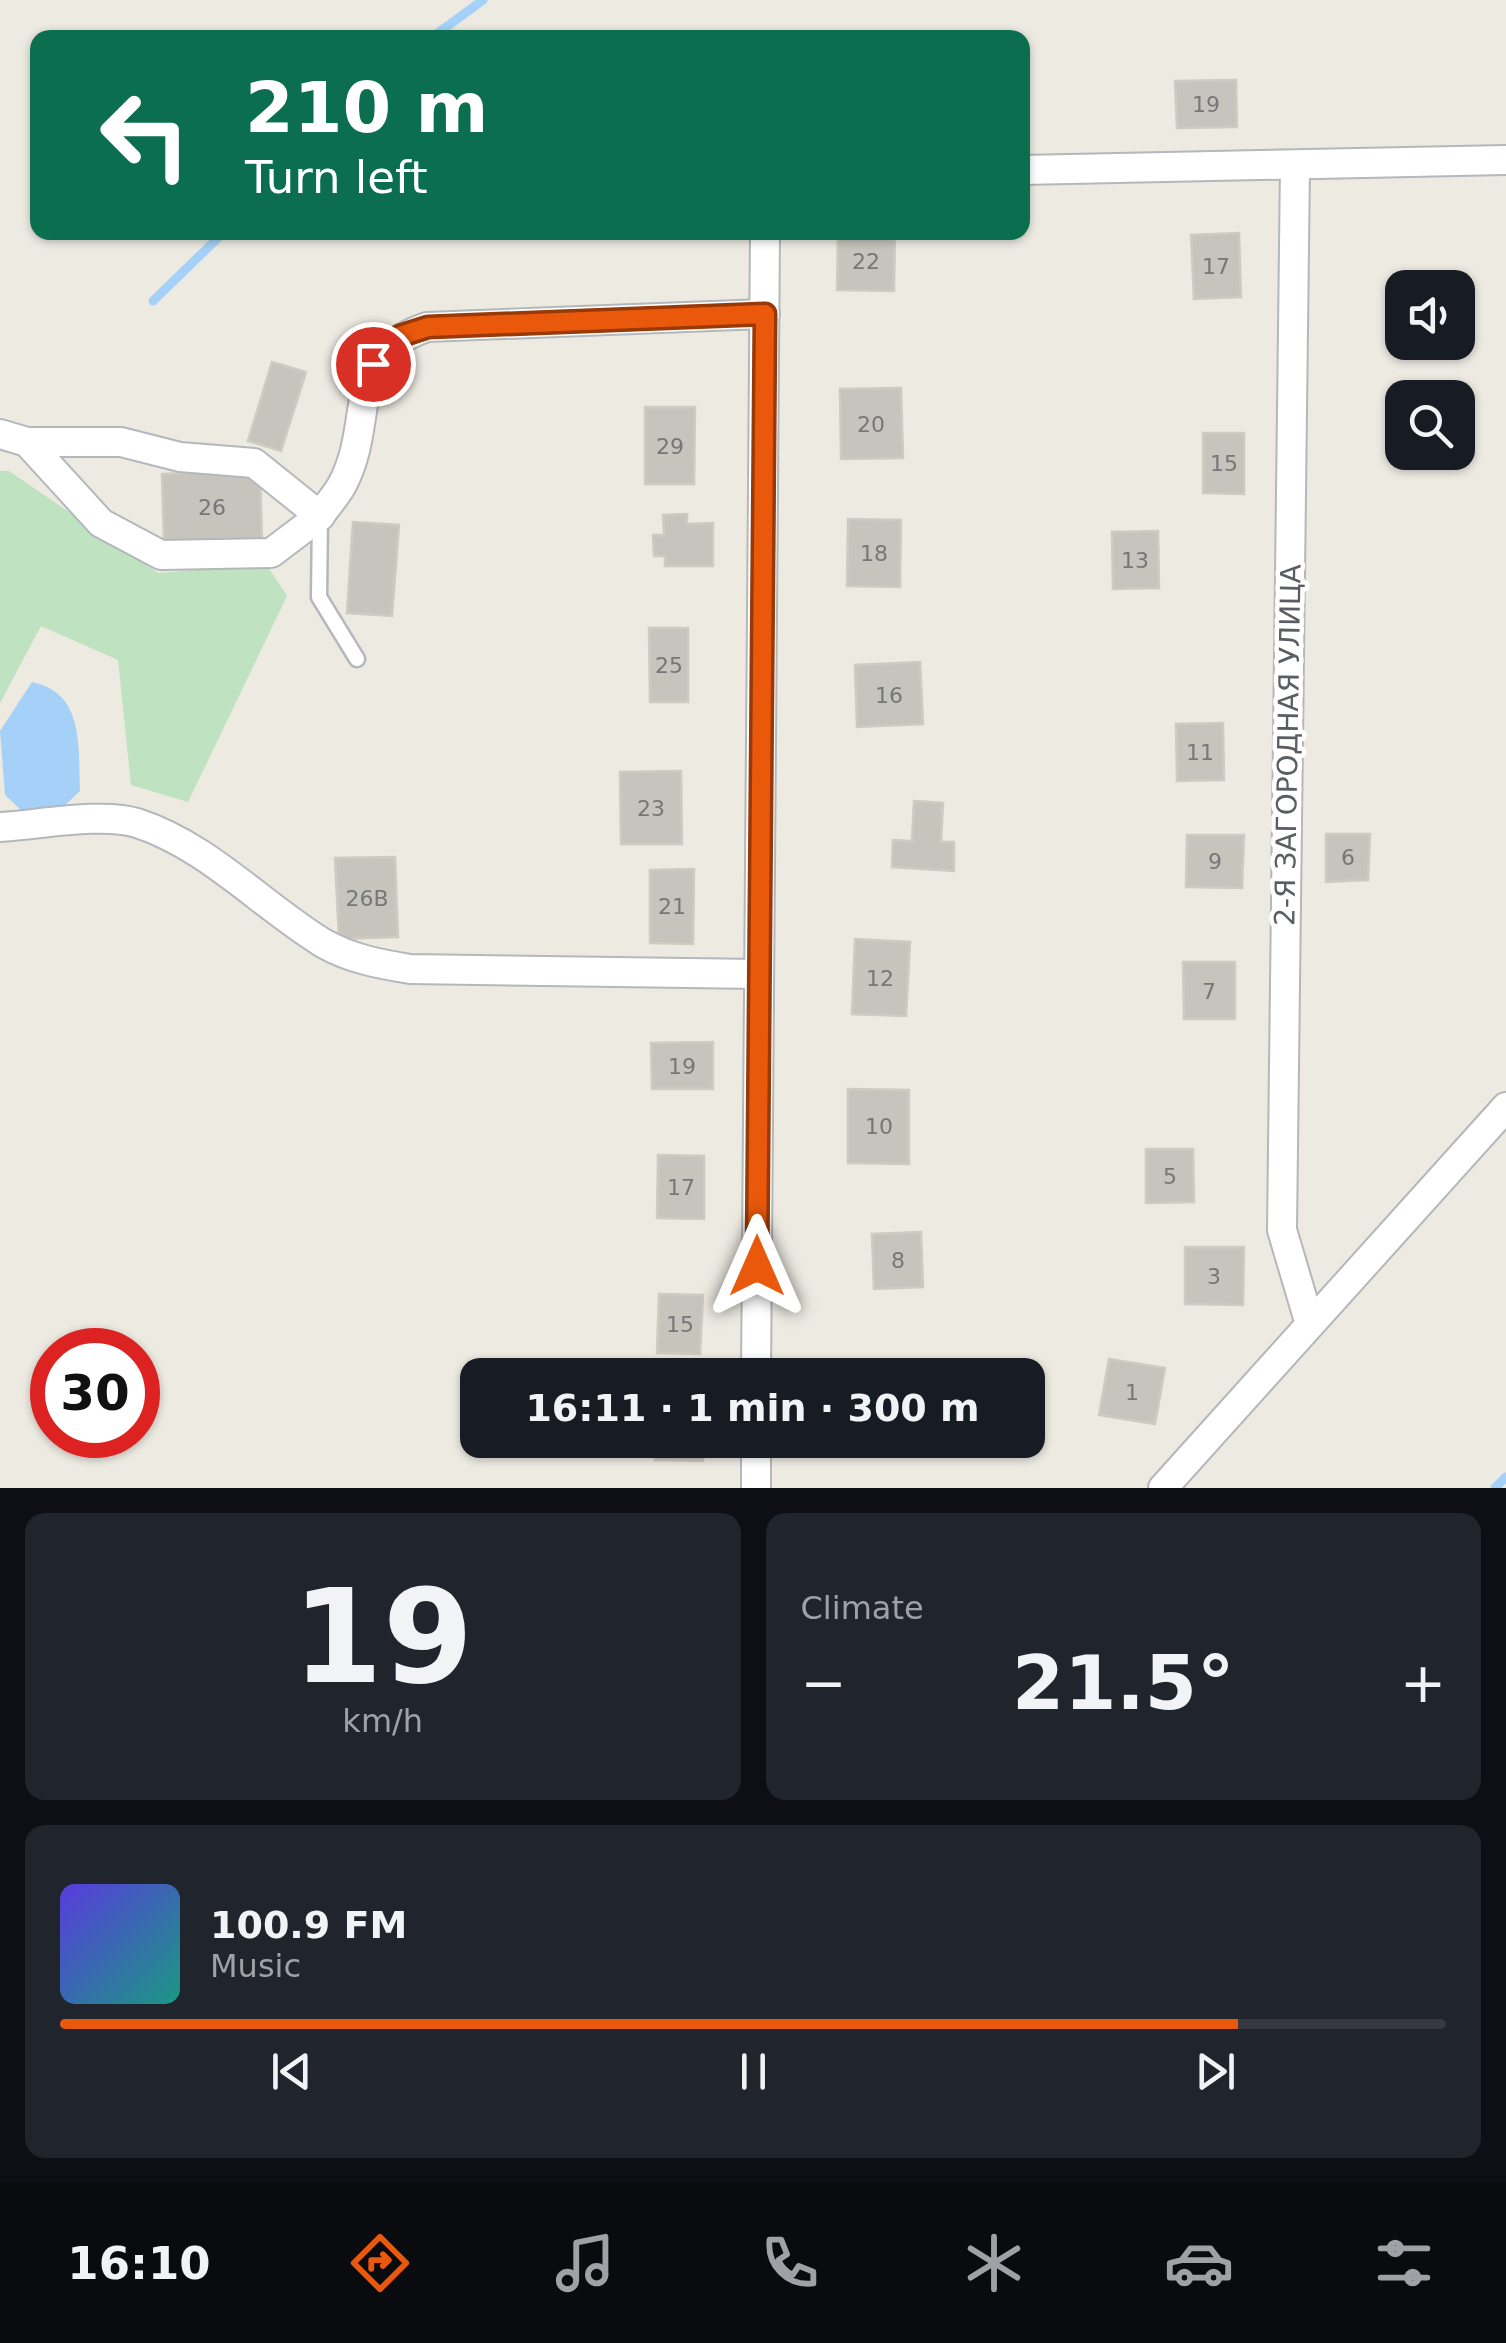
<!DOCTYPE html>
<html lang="en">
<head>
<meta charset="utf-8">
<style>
	:root { --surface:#171b24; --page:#20242c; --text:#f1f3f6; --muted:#9ea1a6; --line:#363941; --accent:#ea580c }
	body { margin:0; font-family:"DejaVu Sans",sans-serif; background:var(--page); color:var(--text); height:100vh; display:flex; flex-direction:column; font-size:38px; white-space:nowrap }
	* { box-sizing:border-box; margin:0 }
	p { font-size:32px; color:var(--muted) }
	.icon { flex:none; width:55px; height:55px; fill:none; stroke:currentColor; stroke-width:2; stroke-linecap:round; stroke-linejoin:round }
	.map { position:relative; height:1488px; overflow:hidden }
	.details { display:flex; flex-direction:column; gap:25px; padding:25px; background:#0d0f14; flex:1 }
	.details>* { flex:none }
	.banner { position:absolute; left:30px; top:30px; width:1000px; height:210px; border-radius:20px; box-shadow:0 2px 8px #0004; background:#0b6e4f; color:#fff; overflow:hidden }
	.tools { position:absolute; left:1385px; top:270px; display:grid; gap:20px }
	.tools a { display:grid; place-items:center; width:90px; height:90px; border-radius:20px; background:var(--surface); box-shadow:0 2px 8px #0004; font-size:50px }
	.speed { position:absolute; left:30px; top:1328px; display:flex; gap:20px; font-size:50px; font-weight:700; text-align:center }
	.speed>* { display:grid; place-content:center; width:130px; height:130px; border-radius:50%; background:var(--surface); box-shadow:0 2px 8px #0004; line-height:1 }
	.speed .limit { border:15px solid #d22; background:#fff; color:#111 }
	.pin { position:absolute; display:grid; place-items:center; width:85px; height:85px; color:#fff; margin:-42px; border:5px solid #fff; border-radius:50%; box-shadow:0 2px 10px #0007 }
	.me { position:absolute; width:110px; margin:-55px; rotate:0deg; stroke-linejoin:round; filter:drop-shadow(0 0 8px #0008) }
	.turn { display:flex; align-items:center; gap:35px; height:210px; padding:0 50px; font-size:45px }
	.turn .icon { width:130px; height:130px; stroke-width:2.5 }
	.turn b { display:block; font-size:70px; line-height:85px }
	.big { font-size:75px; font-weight:700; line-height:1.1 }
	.details .widget { flex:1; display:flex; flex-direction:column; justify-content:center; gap:15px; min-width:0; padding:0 35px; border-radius:20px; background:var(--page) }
	.details .dial { align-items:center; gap:0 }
	.dial b { font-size:130px; line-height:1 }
	.song { display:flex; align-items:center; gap:30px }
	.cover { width:120px; height:120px; border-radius:15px; background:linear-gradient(135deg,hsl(250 70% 55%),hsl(170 70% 35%)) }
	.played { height:10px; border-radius:5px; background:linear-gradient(90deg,var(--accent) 85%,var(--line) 85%) }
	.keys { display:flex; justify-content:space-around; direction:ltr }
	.heat { display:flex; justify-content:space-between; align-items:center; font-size:55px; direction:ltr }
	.details .tiles { flex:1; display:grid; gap:25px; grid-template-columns:1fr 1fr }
	.widget:last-child { grid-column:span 2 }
	.trip { position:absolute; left:460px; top:1358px; width:585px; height:100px; border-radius:20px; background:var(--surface); box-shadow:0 2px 8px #0004; font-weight:700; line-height:100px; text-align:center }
	.tab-bar { display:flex; height:160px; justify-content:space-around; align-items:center; background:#090b0e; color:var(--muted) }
	.tab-bar .icon { width:70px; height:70px }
	.tab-bar .on { color:var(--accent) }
	.tab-bar b { font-size:45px; color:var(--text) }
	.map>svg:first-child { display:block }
	.green { fill:#bfe2c0 }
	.water { fill:#a5d1f8 }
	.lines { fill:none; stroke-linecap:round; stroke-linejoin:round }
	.stream { stroke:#a5d1f8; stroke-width:9 }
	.building { fill:#c7c4be; stroke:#d0cbc0; stroke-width:2.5 }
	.lane-casing { stroke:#b4b7bb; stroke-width:19 }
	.street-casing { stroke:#b4b7bb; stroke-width:32 }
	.lane { stroke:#fff; stroke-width:14 }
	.street { stroke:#fff; stroke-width:28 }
	.route-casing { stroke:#983908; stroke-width:25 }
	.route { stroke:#ea580c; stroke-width:18 }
	.labels { text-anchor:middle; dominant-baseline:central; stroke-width:9; stroke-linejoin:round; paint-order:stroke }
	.number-label { font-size:22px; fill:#757778 }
	.street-label { font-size:28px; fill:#5a5d61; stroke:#fff }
</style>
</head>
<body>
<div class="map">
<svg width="1506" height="1488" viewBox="0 0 1506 1488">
	<rect width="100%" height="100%" fill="#eceae1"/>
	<path class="green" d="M0 471H9L158 573 266 564 287 596 188 802 131 785 118 660 41 626 0 703Z"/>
	<path class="water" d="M32 682C85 693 78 747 80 791L60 810H21L5 795 0 731Z"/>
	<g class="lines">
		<g class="stream">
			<path d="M431 38 483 0"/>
			<path d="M153 301 224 232"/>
			<path d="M1495 1488 1506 1477"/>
		</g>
	</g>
	<g class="building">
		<path d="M1236 80 1237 127 1177 128 1175 81Z"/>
		<path d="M838 232H895L894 291 837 290Z"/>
		<path d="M1239 233 1241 297 1194 299 1191 235Z"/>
		<path d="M272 362 306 372 281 451 248 441Z"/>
		<path d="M901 388 903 458 841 459 840 389Z"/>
		<path d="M645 407H695L694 484H645Z"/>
		<path d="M1203 433H1244V494L1203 493Z"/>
		<path d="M260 471 262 540 164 543 162 474Z"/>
		<path d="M687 514V524L713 523V566H665V556H654L653 535H664L663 515Z"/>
		<path d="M848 519 901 520 900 587 847 586Z"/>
		<path d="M353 522 399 525 392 616 347 613Z"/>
		<path d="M1158 531 1159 588 1113 589 1112 532Z"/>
		<path d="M649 628H688V702H650Z"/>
		<path d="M920 662 923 724 857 727 855 665Z"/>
		<path d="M1223 723 1224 780 1177 781 1176 724Z"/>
		<path d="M681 771 682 844H621L620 772Z"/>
		<path d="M914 801 943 803 941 842H954V871L892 867 893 840 912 841Z"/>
		<path d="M1326 834H1370L1368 880 1326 882Z"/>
		<path d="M1187 835H1244L1242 888 1186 887Z"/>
		<path d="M395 857 398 937 339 939 335 858Z"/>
		<path d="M694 869 693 944 650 943V870Z"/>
		<path d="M855 939 910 942 906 1016 852 1014Z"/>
		<path d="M1183 962H1235V1019H1184Z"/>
		<path d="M713 1042V1089H652L651 1043Z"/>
		<path d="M848 1089 909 1090V1164L848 1163Z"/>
		<path d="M1146 1149H1193L1194 1202 1146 1203Z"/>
		<path d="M658 1155 704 1156V1219L657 1218Z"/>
		<path d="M921 1232 923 1287 874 1289 872 1234Z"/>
		<path d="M1185 1247H1244L1243 1305 1185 1304Z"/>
		<path d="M659 1294 703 1295 700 1354 657 1353Z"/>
		<path d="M1109 1359 1165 1368 1155 1424 1099 1415Z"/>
		<rect x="886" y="1371" width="41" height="4"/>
		<path d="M655 1440H704L703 1461 655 1460Z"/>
	</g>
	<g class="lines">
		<g class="lane-casing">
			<path id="lane" d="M320 516 319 597 357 659"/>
		</g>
		<g class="street-casing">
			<g id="street">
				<path d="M1295 165 1282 1230 1309 1321"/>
				<path d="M1022 170 1506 160"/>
				<path d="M0 434 27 442H121L180 457 254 463 320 516C327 505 337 495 343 483 376 419 342 356 427 327L765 314"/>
				<path d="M27 442 101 523 161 555 271 553 320 516"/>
				<path d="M0 827C37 825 103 812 137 823 208 846 261 905 323 943 351 959 380 964 410 969L759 974"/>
				<path d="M756 1375 765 232"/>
				<path d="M756 1488V1440"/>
				<path d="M1163 1488 1506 1107"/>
			</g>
		</g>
		<use href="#lane" class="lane"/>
		<use href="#street" class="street"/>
	</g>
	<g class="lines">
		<g class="route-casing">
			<path id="route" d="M373 364 400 336 428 327 765 314 757 1266"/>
		</g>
		<use href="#route" class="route"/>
	</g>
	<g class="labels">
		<g class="number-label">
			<text x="1206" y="104">19</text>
			<text x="866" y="261">22</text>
			<text x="1216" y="266">17</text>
			<text x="871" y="424">20</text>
			<text x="670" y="446">29</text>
			<text x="1224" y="463">15</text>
			<text x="212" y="507">26</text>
			<text x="874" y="553">18</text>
			<text x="1135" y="560">13</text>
			<text x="669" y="665">25</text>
			<text x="889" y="695">16</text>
			<text x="1200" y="752">11</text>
			<text x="651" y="808">23</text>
			<text x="1348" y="857">6</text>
			<text x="1215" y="861">9</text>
			<text x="367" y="898">26В</text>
			<text x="672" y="906">21</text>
			<text x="880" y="978">12</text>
			<text x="1209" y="991">7</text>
			<text x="682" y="1066">19</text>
			<text x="879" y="1126">10</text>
			<text x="1170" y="1176">5</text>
			<text x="681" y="1187">17</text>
			<text x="898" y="1260">8</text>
			<text x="1214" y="1276">3</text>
			<text x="680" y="1324">15</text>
			<text x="1132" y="1392">1</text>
		</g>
		<g class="street-label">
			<text transform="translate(1288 745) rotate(-89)">2-Я ЗАГОРОДНАЯ УЛИЦА</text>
		</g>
	</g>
</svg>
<div class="tools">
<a><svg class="icon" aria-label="sound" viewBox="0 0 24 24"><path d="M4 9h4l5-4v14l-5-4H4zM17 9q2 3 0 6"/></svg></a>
<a><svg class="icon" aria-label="search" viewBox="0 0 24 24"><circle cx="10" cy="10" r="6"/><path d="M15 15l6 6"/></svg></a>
</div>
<div class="speed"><div class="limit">30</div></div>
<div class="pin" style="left:373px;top:364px;background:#d93025"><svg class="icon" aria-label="arrive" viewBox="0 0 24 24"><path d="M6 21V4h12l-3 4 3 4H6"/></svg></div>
<svg class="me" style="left:757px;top:1266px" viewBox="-20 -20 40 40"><path d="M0-17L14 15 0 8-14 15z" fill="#ea580c" stroke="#fff" stroke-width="4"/></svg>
<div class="trip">16:11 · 1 min · 300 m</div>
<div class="banner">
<div class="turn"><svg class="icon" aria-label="left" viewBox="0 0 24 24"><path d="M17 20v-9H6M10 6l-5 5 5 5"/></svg><div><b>210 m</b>Turn left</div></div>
</div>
</div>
<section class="details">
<div class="tiles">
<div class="widget dial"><b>19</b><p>km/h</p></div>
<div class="widget"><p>Climate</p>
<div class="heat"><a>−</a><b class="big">21.5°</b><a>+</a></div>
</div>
<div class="widget">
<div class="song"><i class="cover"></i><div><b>100.9 FM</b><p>Music</p></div></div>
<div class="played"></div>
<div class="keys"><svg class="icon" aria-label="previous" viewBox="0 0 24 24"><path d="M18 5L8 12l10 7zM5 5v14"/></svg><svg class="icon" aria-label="pause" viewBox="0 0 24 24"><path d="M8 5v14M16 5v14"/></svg><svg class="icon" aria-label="next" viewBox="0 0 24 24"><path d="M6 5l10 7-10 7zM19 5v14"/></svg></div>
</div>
</div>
</section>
<nav class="tab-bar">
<b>16:10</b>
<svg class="icon on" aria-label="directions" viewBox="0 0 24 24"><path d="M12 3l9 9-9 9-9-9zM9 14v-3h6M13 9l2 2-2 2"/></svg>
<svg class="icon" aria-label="music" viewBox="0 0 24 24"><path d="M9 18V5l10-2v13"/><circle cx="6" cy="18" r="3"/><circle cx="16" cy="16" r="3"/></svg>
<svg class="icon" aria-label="phone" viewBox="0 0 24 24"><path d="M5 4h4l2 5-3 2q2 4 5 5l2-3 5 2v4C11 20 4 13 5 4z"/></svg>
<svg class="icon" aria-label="climate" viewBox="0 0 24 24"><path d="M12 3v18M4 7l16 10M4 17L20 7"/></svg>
<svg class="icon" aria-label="car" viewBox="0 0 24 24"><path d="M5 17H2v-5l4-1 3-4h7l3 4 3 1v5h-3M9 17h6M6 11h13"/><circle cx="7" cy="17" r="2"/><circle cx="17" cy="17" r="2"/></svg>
<svg class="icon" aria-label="filters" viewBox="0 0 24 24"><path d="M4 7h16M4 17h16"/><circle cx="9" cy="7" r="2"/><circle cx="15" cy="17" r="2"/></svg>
</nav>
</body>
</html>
